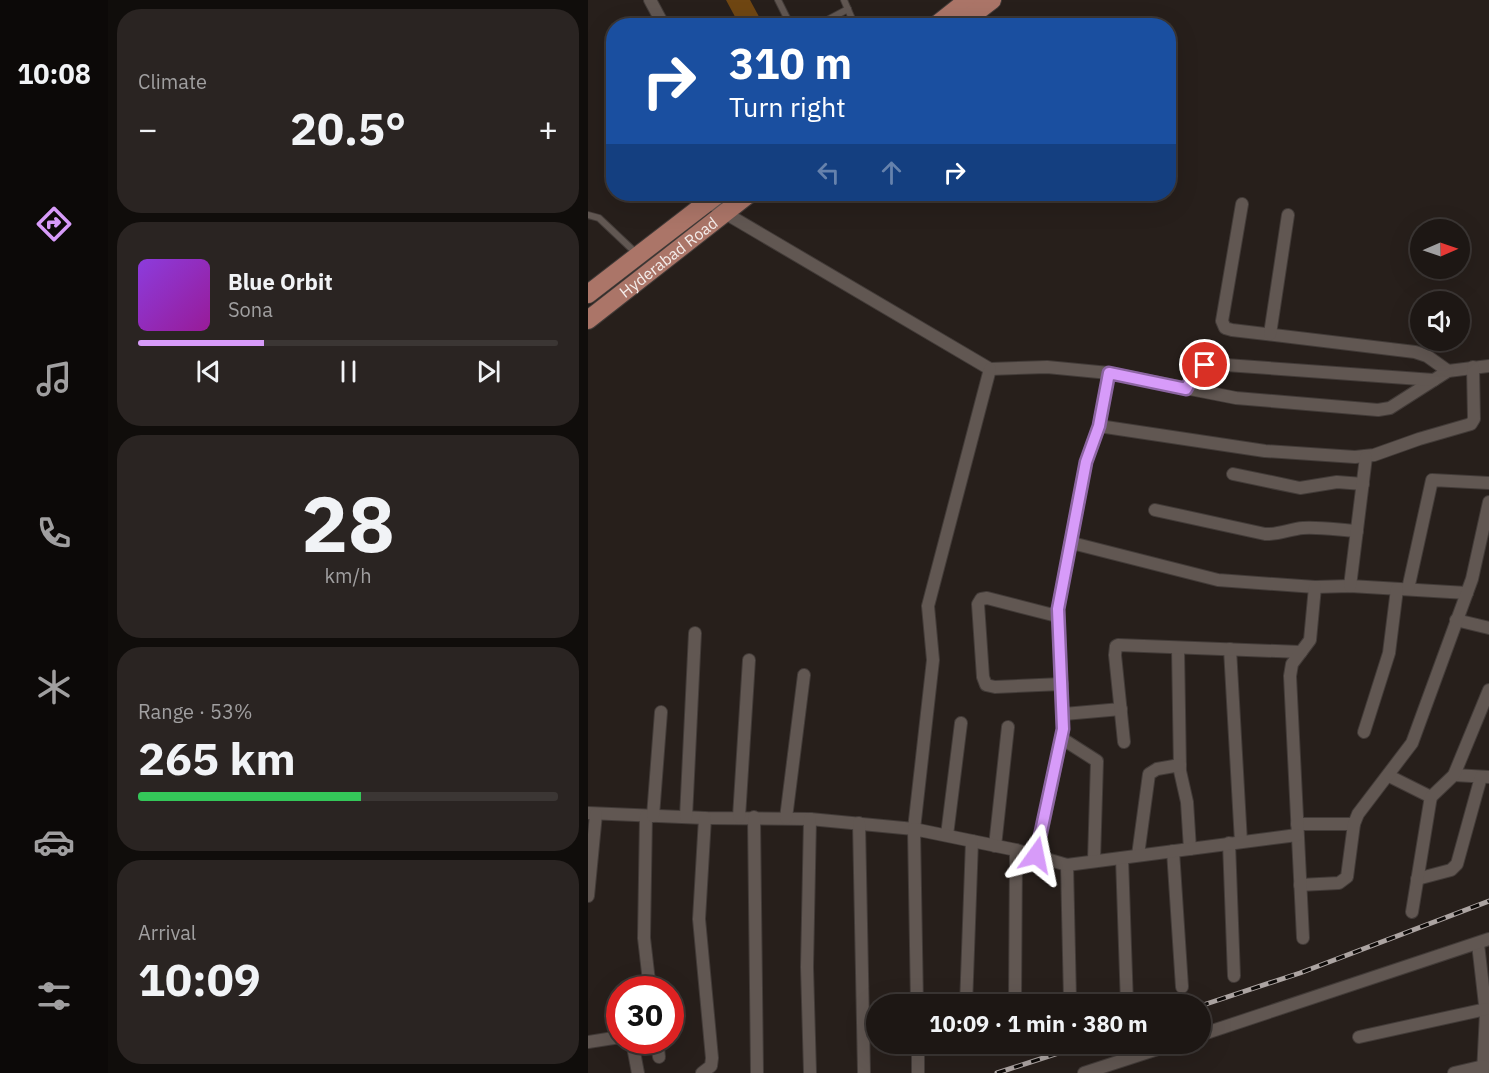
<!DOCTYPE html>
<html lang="en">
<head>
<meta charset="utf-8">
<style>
	:root { --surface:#1d1714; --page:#2a2422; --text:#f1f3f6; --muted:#a09fa0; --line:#3b3634; --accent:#d79bf9 }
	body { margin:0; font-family:"IBM Plex Sans",sans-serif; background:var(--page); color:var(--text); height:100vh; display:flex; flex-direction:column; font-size:22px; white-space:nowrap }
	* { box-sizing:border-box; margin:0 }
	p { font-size:20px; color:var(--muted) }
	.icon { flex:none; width:33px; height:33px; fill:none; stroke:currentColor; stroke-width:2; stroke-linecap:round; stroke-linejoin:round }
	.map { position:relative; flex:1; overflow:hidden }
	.side { display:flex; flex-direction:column; gap:9px; padding:9px; background:#100d0b; width:480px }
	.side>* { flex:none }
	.top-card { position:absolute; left:18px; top:18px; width:570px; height:183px; border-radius:24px; box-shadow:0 6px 24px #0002,0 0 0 2px var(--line); background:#1a4fa0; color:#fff; overflow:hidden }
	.needle { width:39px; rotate:88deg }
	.buttons { position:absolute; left:822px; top:219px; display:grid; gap:12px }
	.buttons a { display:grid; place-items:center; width:60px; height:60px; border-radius:50%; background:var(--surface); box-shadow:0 6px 24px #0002,0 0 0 2px var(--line); font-size:30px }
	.speed { position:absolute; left:18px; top:976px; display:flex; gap:12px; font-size:30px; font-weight:700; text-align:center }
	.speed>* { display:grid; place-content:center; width:78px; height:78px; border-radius:50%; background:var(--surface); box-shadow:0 6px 24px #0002,0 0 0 2px var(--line); line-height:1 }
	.speed .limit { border:9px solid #d22; background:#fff; color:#111 }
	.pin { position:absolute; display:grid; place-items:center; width:51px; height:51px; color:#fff; margin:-26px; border:3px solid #fff; border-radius:50%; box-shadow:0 2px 6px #0007 }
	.me { position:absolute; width:66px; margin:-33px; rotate:12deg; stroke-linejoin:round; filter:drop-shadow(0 0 4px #0008) }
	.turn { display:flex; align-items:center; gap:21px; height:126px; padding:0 24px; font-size:27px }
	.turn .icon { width:78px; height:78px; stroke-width:2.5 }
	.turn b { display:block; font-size:42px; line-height:51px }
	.lanes { display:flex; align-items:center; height:57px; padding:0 24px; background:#0003; justify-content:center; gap:30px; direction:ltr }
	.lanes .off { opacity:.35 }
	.big { font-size:45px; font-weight:700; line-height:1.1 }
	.side .card { flex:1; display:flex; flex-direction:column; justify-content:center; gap:9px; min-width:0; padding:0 21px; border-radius:24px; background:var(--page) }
	.side .dial { align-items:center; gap:0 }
	.dial b { font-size:78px; line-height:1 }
	.song { display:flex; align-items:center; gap:18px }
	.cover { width:72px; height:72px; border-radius:9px; background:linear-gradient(135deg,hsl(270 70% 55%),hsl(300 70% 35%)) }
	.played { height:6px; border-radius:3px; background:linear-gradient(90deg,var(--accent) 30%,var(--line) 30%) }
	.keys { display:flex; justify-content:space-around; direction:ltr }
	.heat { display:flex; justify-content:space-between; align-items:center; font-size:33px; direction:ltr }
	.charge { height:9px; border-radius:4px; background:linear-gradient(90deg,#34c759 53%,var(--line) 0) }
	.trip { position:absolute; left:278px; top:994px; width:345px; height:60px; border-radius:30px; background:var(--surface); box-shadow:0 6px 24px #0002,0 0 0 2px var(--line); font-weight:700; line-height:60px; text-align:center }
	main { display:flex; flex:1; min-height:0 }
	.menu { display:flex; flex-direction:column; width:108px; justify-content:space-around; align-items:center; background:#0c0908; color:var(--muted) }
	.menu .icon { width:42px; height:42px }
	.menu .active { color:var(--accent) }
	.menu b { font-size:27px; color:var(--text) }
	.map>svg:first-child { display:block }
	.building { fill:#6f4612 }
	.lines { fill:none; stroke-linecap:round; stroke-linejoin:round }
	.lane-casing { stroke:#423b38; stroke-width:8 }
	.street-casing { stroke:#423b38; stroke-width:14 }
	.primary-casing { stroke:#423b38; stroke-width:20 }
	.lane { stroke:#615752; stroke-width:6 }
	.street { stroke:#615752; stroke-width:12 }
	.primary { stroke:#ab7568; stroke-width:18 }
	.rail-casing { stroke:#aca4a2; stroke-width:5 }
	.rail { stroke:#0d0a08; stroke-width:3; stroke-dasharray:9; stroke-linecap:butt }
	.route-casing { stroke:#8c65a2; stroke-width:15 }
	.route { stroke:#d79bf9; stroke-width:10 }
	.labels { text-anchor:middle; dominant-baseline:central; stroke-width:6; stroke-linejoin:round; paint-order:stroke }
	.street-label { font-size:16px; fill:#f4edeb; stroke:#0d0a08 }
</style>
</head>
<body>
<main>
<nav class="menu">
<b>10:08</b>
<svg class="icon active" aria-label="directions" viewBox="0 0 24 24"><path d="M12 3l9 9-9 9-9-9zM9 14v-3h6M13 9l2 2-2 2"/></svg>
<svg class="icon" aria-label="music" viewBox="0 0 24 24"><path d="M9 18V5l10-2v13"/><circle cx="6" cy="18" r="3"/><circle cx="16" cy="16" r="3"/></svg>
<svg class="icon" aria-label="phone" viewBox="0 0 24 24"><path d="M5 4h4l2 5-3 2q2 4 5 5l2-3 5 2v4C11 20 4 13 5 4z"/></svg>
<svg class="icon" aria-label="climate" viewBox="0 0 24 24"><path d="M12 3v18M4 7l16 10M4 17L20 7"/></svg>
<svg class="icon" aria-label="car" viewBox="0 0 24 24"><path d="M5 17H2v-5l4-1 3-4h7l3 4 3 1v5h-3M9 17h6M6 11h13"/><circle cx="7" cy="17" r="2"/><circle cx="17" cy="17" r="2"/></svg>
<svg class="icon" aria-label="filters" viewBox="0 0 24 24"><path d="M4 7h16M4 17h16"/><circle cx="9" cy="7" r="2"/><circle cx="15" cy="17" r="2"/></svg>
</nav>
<section class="side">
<div class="card"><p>Climate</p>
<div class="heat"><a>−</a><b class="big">20.5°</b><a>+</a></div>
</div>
<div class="card">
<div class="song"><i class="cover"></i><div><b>Blue Orbit</b><p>Sona</p></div></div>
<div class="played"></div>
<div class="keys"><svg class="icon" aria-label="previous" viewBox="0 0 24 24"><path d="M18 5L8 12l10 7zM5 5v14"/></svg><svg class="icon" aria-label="pause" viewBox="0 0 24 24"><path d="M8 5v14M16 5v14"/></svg><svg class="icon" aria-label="next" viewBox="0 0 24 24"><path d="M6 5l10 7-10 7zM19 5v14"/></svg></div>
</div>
<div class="card dial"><b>28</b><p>km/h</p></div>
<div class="card"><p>Range · 53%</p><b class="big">265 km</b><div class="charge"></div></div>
<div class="card"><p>Arrival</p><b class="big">10:09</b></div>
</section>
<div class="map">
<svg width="901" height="1073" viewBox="0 0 901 1073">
	<rect width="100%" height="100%" fill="#271f1b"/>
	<path class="building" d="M138 0H162L176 26H152Z"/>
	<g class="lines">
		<g class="lane-casing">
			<g id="lane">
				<path d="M190 0 203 26"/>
				<path d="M256 0 267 26"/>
				<path d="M228 26 260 9"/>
				<path d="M0 215 11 218 48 253"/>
			</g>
		</g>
		<g class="street-casing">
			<g id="street">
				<path d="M62 0 76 26"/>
				<path d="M120 201 137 213 402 369 459 367 521 373 648 398 790 410 802 408 860 371 901 366"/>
				<path d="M654 204 634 321 637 328 644 330 827 352 839 356 860 371"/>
				<path d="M682 334 700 215"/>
				<path d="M598 389 612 367 624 364 846 380"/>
				<path d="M511 426 677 451 767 457 786 455 831 439 883 424 886 419 885 367"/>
				<path d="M645 474 712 488 749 482 775 484"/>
				<path d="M567 510 677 534C690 535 702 529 715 528 733 527 751 530 769 531"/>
				<path d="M484 543 630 580 727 587 762 586 879 593"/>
				<path d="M762 586 778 457"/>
				<path d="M820 589 844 480 901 483"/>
				<path d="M469 616 399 598 393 599 390 604 395 677 398 685 407 687 474 684"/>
				<path d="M868 620 901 628"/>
				<path d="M590 648 592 771 599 802 602 849"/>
				<path d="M642 649 653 842"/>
				<path d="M476 714 533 709"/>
				<path d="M776 732 801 653 809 589"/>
				<path d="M473 738 509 761 506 861"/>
				<path d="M536 742 527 655 528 646 530 645 713 652"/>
				<path d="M866 775 901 777"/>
				<path d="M801 776 843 797"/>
				<path d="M0 813 117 818 222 819 326 829 345 660 340 606 402 369"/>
				<path d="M58 816 56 938 62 990"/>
				<path d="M65 816 73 712"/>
				<path d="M98 817 107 633"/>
				<path d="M151 817 161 660"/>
				<path d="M166 817 169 1073"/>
				<path d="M198 818 216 675"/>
				<path d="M222 819 219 967 222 1073"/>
				<path d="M271 823 276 1073"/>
				<path d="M709 824H766"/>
				<path d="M359 835 373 723"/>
				<path d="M641 843 646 976"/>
				<path d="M407 846 420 727"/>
				<path d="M585 851 594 987"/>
				<path d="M449 855 475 729 470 609 498 462 511 426 521 373"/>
				<path d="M550 855 561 774 569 769 592 765"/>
				<path d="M534 858 539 1005"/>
				<path d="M479 865 482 1000"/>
				<path d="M829 879 863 870 869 864 893 777"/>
				<path d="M712 885 751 883 759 877 766 824 770 814 824 743 884 579 901 502"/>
				<path d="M0 896 8 814"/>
				<path d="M824 912 842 802 843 797 866 775 901 690"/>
				<path d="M715 938 702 676 704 664 722 640 727 587"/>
				<path d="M890 944 898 1013 895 1073"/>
				<path d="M329 1005 326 829 428 850 479 865 709 835"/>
				<path d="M378 1005 384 841"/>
				<path d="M427 1005 428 850"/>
				<path d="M612 1035 901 939"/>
				<path d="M771 1037 898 1009"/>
				<path d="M44 1041 50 1073"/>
				<path d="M69 1041 71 1057"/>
				<path d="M0 1042 32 1037"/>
				<path d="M330 1044V1073"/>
				<path d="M114 1073 123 1066 124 1058 111 919 117 818"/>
				<path d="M496 1073 585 1044"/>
				<path d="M866 1073 896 1066"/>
			</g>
		</g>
		<g class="primary-casing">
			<g id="primary">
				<path d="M347 26 380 0"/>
				<path d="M370 26 404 0"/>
				<path d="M0 294 130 194"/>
				<path id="s1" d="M0 320 161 194"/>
			</g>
		</g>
		<use href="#lane" class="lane"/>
		<use href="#street" class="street"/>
		<use href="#primary" class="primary"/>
		<g class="rail-casing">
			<g id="rail">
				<path d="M612 1006 712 973 901 901"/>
				<path d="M409 1073 498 1044"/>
			</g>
		</g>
		<use href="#rail" class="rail"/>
	</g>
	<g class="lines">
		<g class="route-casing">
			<path id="route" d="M448 855 475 729 470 609 498 462 511 426 521 373 598 389 609 370 617 365"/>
		</g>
		<use href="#route" class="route"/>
	</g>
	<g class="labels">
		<g class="street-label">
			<text stroke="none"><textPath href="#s1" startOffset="102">Hyderabad Road</textPath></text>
		</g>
	</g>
</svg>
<div class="buttons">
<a><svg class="needle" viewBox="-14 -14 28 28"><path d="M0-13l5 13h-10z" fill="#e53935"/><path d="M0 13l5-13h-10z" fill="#a09fa0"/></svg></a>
<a><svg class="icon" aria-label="sound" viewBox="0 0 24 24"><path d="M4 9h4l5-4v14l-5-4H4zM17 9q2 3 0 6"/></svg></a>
</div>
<div class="speed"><div class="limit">30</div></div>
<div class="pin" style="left:617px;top:365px;background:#d93025"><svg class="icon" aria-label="arrive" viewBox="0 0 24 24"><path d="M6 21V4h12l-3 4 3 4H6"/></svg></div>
<svg class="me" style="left:448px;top:855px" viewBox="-20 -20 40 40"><path d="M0-17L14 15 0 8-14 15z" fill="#d79bf9" stroke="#fff" stroke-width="4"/></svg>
<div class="trip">10:09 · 1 min · 380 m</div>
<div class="top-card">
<div class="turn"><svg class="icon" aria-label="right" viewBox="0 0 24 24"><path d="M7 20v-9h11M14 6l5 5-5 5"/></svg><div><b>310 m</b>Turn right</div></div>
<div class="lanes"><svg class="icon off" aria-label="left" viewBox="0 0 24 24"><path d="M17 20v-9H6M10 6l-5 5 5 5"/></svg><svg class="icon off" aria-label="ahead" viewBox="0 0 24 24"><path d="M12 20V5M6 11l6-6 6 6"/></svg><svg class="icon" aria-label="right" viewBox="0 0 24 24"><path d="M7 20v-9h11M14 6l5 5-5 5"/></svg></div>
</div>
</div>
</main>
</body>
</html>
